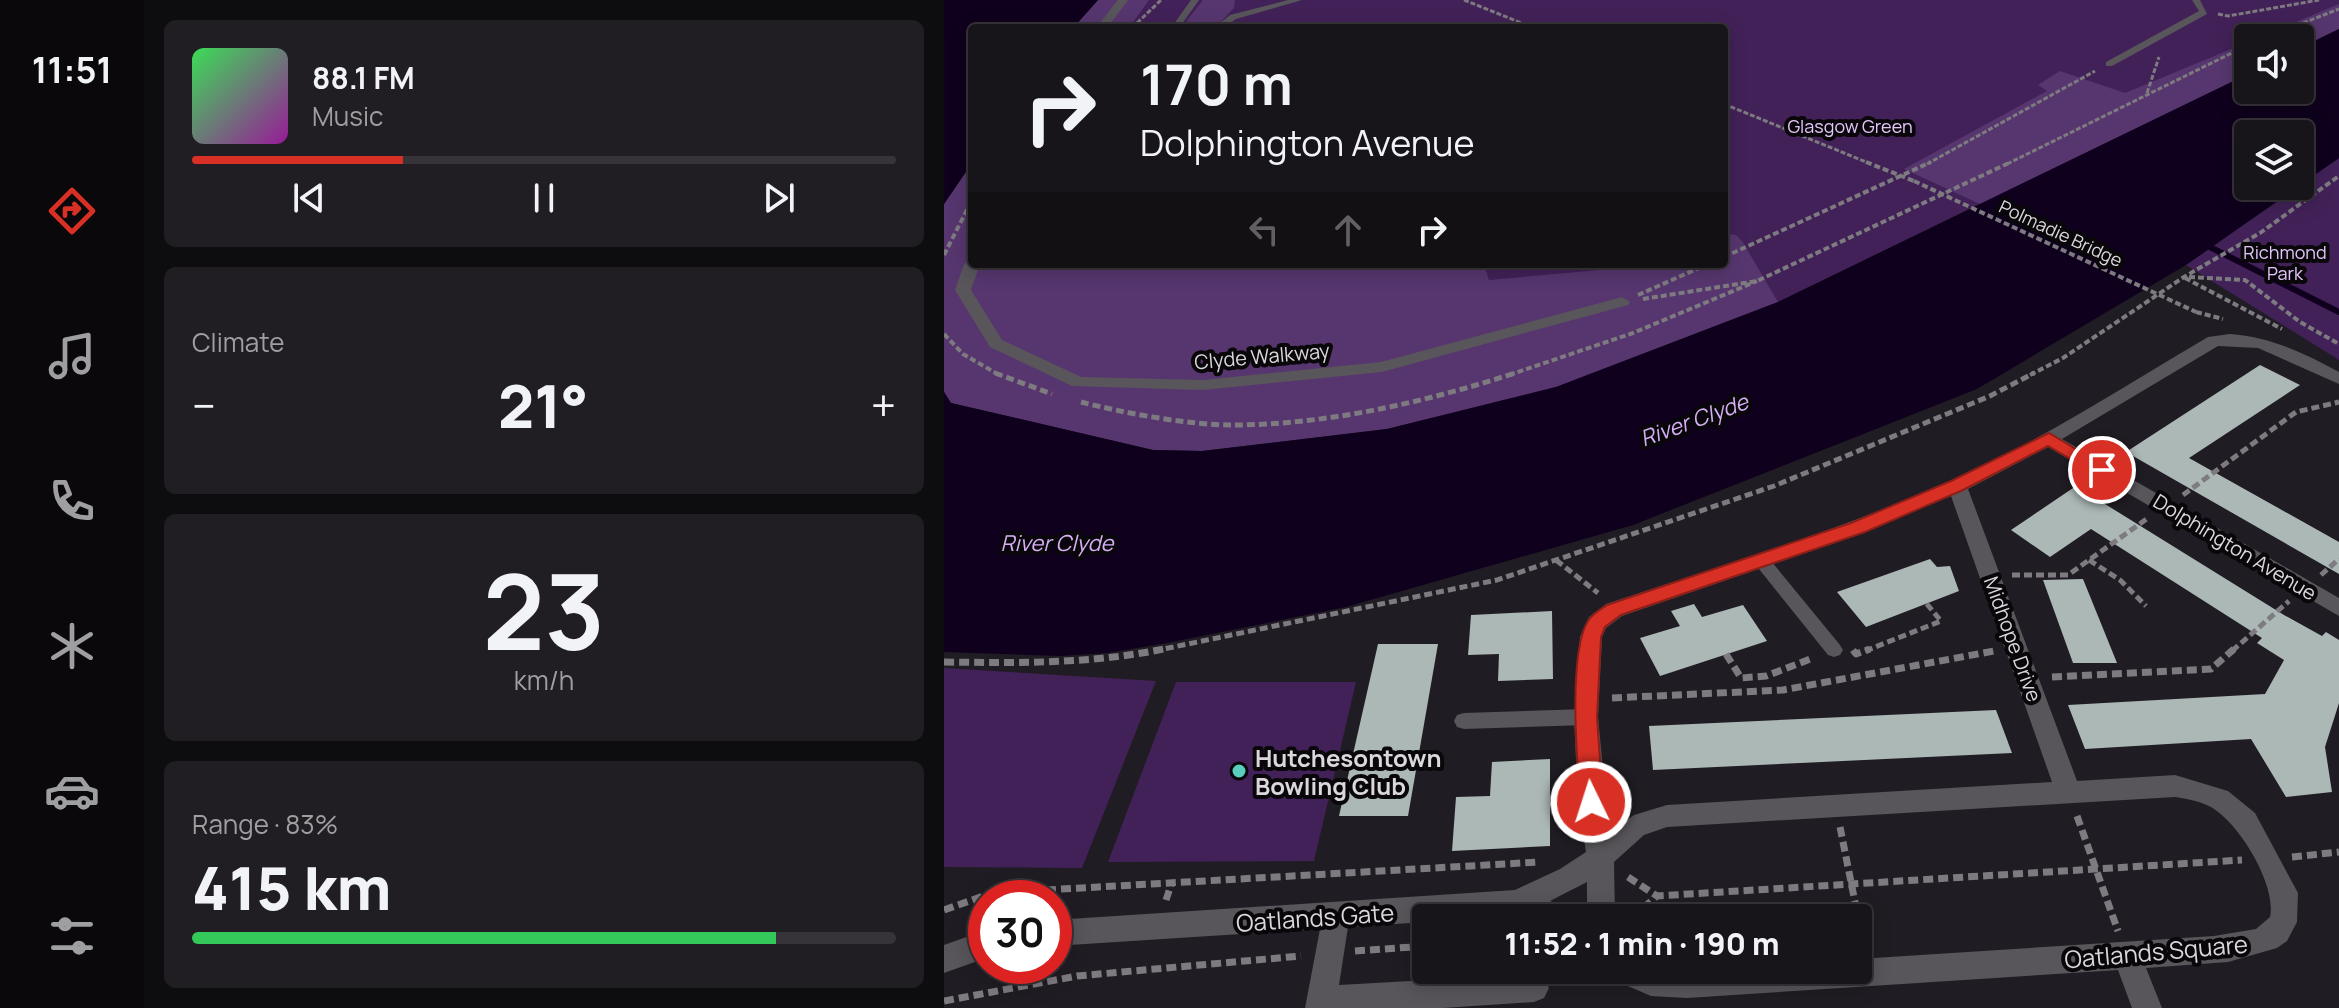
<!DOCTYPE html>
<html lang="en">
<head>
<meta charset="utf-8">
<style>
	:root { --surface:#18151a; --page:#211e23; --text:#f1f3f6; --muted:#9f9fa2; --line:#363439; --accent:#d93025 }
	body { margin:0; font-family:Manrope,sans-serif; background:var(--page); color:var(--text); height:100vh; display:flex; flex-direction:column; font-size:30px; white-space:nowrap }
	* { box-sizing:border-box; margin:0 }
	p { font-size:26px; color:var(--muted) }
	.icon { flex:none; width:44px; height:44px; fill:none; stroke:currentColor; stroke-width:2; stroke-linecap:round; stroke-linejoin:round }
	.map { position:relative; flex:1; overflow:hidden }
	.details { display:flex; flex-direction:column; gap:20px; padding:20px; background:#0d0c0e; width:800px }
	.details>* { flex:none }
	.banner { position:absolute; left:24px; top:24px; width:760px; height:244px; border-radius:8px; box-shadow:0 4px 20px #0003,0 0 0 2px var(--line); background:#18151a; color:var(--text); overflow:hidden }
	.tools { position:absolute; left:1290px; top:24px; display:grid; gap:16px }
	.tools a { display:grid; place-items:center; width:80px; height:80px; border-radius:8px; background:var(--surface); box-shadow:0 4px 20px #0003,0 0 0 2px var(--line); font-size:40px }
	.speed { position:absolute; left:24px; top:880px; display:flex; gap:16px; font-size:40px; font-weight:700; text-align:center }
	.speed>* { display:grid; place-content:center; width:104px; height:104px; border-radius:50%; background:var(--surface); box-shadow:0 4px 20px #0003,0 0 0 2px var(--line); line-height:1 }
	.speed .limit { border:12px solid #d22; background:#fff; color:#111 }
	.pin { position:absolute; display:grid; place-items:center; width:68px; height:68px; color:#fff; margin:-34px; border:4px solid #fff; border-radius:50%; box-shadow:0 2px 8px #0007 }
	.me { position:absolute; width:88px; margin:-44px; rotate:356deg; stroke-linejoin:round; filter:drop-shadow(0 0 6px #0008) }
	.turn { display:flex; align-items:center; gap:28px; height:168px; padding:0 40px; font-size:36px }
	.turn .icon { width:104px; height:104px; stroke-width:2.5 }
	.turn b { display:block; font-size:56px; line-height:68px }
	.lanes { display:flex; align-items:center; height:76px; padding:0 40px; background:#0003; justify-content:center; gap:40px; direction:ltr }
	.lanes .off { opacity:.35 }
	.big { font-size:60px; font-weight:800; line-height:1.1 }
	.details .tile { flex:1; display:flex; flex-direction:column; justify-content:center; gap:12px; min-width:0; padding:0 28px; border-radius:12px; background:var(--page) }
	.details .dial { align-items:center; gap:0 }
	.dial b { font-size:104px; line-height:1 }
	.song { display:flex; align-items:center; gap:24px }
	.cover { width:96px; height:96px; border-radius:12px; background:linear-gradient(135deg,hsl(130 70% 55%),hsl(300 70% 35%)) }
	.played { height:8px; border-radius:4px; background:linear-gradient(90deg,var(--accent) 30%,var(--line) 30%) }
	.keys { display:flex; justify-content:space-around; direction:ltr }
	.heat { display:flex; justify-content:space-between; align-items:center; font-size:44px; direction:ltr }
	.charge { height:12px; border-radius:6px; background:linear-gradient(90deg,#34c759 83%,var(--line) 0) }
	.trip { position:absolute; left:468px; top:904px; width:460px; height:80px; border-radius:8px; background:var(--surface); box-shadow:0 4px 20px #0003,0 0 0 2px var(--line); font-weight:800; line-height:80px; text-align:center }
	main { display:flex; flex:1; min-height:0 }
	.menu { display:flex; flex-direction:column; width:144px; justify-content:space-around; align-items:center; background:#0a080a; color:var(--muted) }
	.menu .icon { width:56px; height:56px }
	.menu .active { color:var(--accent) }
	.menu b { font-size:36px; color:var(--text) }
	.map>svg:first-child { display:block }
	.green { fill:#422158 }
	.forest { fill:#57366f }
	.water { fill:#0f001d }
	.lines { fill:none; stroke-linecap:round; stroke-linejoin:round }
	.stream { stroke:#0f001d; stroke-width:6 }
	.building { fill:#abb8b6 }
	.path-far3 { stroke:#7d7a80; stroke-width:3; stroke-dasharray:5 2; stroke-linecap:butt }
	.path-far2 { stroke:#7d7a80; stroke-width:4; stroke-dasharray:6 3; stroke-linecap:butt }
	.path-far1 { stroke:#7d7a80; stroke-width:5; stroke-dasharray:8 4; stroke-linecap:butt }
	.path { stroke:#7d7a80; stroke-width:7; stroke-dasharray:10 5; stroke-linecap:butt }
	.service { fill:#58565a; fill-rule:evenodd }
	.pedestrian { fill:#58565a; fill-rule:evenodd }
	.minor { fill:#58565a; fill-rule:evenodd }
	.path-bridge { stroke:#7d7a80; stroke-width:4; stroke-dasharray:6 3; stroke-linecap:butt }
	.route { fill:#d93025; stroke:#8d1f18; stroke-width:2 }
	.poi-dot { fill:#59cebf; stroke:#09070a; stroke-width:3 }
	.labels { text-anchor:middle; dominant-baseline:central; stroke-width:8; stroke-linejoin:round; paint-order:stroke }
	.far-park-label { font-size:18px; fill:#e2c5fa; stroke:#09070a }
	.far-street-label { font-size:18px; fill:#dad8dd; stroke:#09070a }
	.street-label { font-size:20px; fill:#dad8dd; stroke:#09070a }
	.water-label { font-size:22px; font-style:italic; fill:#d5aff5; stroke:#09070a }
	.near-poi-label { font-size:24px; font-weight:bold; fill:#dad8dd; stroke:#09070a; text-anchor:start }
	.near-street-label { font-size:24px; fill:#dad8dd; stroke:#09070a }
</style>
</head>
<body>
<main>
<nav class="menu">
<b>11:51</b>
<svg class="icon active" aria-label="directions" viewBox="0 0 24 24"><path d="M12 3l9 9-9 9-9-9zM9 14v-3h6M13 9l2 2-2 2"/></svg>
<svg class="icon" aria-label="music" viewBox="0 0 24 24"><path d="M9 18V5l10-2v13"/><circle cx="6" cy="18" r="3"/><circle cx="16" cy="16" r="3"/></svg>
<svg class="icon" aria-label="phone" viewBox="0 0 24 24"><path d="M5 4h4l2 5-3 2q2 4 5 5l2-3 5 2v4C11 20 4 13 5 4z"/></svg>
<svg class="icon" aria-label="climate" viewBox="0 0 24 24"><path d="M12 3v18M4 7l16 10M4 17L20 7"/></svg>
<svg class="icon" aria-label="car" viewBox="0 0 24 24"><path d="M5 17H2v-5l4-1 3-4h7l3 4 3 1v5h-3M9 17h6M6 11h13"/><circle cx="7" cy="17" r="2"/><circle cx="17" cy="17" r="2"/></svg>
<svg class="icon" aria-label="filters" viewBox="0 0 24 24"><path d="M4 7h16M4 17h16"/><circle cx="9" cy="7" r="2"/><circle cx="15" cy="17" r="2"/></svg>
</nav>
<section class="details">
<div class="tile">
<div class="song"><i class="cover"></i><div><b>88.1 FM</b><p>Music</p></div></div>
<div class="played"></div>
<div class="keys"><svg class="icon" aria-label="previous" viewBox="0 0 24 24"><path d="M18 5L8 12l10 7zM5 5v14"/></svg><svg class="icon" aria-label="pause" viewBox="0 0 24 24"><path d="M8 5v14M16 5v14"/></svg><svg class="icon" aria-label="next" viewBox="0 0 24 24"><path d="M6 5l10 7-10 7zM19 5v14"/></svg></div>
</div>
<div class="tile"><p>Climate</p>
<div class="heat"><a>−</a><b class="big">21°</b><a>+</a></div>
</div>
<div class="tile dial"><b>23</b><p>km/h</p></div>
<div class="tile"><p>Range · 83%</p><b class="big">415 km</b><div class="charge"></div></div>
</section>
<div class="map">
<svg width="1395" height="1008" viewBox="0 0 1395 1008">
	<rect width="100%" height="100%" fill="#201c23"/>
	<g class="green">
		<path d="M158 0H1395V29L1356 48V38H1304V74L834 302 612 387 0 392 28 264H780V28H132Z"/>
		<path d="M1395 158V360L1242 265Z"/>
		<path d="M0 668 212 681 138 868 0 867Z"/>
		<path d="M232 682H412L370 861 164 862Z"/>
	</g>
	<g class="forest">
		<path d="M154 0H205L185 28H129Z"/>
		<path d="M259 0H291L290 8 271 28H237Z"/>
		<path d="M1395 4V29L1356 48V38H1314Z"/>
		<path d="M1304 42V74L1036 204 960 169 1103 91 1094 85 1116 71 1181 93Z"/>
		<path d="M28 163V264H522L541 268 545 280 656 270 675 264H780V233L792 235 798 241 834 302 612 387 443 429 258 451 209 450 7 403 0 392V204Z"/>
	</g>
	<g class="water">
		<path d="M0 0H154L129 28H28V163L0 204Z"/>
		<path d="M1395 29V158L1356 185V134H1304V186H1355L1242 265 1033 389 689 525 402 607 223 643 163 653 116 656 0 652V392L7 403 209 450 258 451 443 429 612 387 834 302 1304 74V90H1356V48Z"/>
	</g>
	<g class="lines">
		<path class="stream" d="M1260 244 1395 312"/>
	</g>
	<g class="building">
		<path d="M1316 365 1356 385 1245 458 1395 542V574L1182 452Z"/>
		<path d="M1132 486 1340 615 1378 636 1382 632 1395 640V703L1381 747 1388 792 1342 797 1307 739 1141 749 1124 705 1321 694 1340 660 1313 643 1318 638 1147 529 1106 557 1067 530Z"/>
		<path d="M986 559 993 567 1006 566 1015 591 922 627 893 592Z"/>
		<path d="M1139 579 1173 663H1129L1099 580Z"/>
		<path d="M750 604 758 617 799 605 823 641 716 676 696 638 736 626 727 611Z"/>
		<path d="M608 611 609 679 554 681 555 654 524 655 527 615Z"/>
		<path d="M434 644H494L464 816H395Z"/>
		<path d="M1052 710 1068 753 709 770 705 726Z"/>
		<path d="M606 759V846L508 851 512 797 546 796 548 762Z"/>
	</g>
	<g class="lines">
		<g class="path-far3">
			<path d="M520 0 590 28"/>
			<path d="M1274 14 1284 16 1375 0"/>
			<path d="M188 28 217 0"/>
			<path d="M1320 38 1395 9"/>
			<path d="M1203 93 1215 57"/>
			<path d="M780 104 927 164"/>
			<path d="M983 164 1151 71"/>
			<path d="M1063 164 1304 45"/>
		</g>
		<g class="path-far2">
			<path d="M922 162 970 181"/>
			<path d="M0 255 28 200"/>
			<path d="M780 257 987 162"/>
			<path d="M1245 277 1301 280 1356 322 1395 344"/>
			<path d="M1241 278 1338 329"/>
			<path d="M694 295 764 264"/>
			<path d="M699 299 813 281 1067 162"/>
			<path d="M1252 312 1279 319"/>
			<path d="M0 334 19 354 55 375"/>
			<path d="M565 375 689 333 813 281"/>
			<path d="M1086 375 1119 358 1240 277 1316 233 1395 176"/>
		</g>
		<g class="path-far1">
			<path d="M51 373 108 394"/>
			<path d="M137 402C180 413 245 425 288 425 382 425 482 402 571 373"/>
			<path d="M1239 495 1352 412 1395 402"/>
			<path d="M612 560 654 593"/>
			<path d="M1145 560 1176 580 1202 606"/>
			<path d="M1068 575H1124L1204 518"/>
			<path d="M1377 575 1395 559"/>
			<path d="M210 651 553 580 830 486 1046 396 1090 373"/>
			<path d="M921 651 997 621 982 603"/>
			<path d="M1288 651 1345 601"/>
		</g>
		<g class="path">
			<path d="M909 650 912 654 926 649"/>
			<path d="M782 654 797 678 822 676 869 658"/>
			<path d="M0 662C75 663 146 664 220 649"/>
			<path d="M1108 677 1267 669 1290 649"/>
			<path d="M668 698 839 690 1050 651"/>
			<path d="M1133 816 1174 931"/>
			<path d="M896 827 920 947"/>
			<path d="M1348 857 1395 852"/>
			<path d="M684 877 713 896"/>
			<path d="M222 900 228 882"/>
			<path d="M0 910 48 893 596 862"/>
			<path d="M688 918 713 896 1298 860"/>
			<path d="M411 951 482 946"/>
			<path d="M0 1001 133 976 357 956"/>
		</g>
		<g class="service">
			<path d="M247 0H255L235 28H227Z"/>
			<path d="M344 0H358L292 19 280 28H270L286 15Z"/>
			<path d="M1248 0H1256L1263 14 1168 66H1162V62L1255 11Z"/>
			<path d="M817 554 823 556 896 645 899 650 896 655 890 657 884 655 811 564 809 560 811 556Z"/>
			<path d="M642 709 649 712 652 717 649 722 642 725 520 729 513 727 510 721 513 715 520 713Z"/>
		</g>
		<g class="pedestrian">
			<path d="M174 0H184L163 28H152Z"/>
			<path d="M28 259V264H36L27 290 58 340 137 377 259 380 437 362 678 297 686 302 684 305 438 372 259 390 128 386 46 347 11 290 20 264Z"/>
		</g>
		<g class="minor">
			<path d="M1286 334C1327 337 1360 353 1395 372V384L1314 348 1274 346 1118 439 1395 598V616L1104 447 1024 489 1133 781 1231 775 1284 791 1311 813 1354 893 1353 922 1343 941 1333 948 1284 962 1202 968 1218 1008H1188L1174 970 743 998 707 996 670 980 666 970H914V959L1270 936 1312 929 1326 917C1333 885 1295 823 1267 807 1256 801 1243 799 1231 797L723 827 700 835 670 862 671 918H643V882L606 901 627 909 631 918H482V922L404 927 395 985 590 974 600 978 605 988 600 998 590 1002 499 1008H361L376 929 110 946V920L571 890 616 869 642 852 634 802 630 717 636 637 645 617 662 604C777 566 894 531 1005 482 1095 442 1179 387 1264 337ZM1007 496 1108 782 723 805 690 815 665 832 654 717 658 637 662 628 678 616 921 532Z"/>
			<path d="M42 930V958L0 973V945Z"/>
		</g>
		<path class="path-bridge" d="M970 181 1252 312"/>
	</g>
	<path class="route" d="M1105 433 1167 470 1158 475 1152 474 1104 446 1019 490 921 532 677 615 661 627 657 637 653 717 659 802 656 809 647 812 639 809 636 802C633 761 624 653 644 621 648 614 657 609 663 605L907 523 1007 481Z"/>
	<circle class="poi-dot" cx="295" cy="771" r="8"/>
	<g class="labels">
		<g class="far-park-label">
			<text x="906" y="126">Glasgow Green</text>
			<text x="1341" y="252">Richmond<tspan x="1341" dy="21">Park</tspan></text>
		</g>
		<g class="far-street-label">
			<text transform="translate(1117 233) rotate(25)">Polmadie Bridge</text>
		</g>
		<g class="street-label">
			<text transform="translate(318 356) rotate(-5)">Clyde Walkway</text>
			<text transform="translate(1291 547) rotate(31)">Dolphington Avenue</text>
			<text transform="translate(1069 639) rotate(70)">Midhope Drive</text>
		</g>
		<g class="water-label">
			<text transform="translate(750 420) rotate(-20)">River Clyde</text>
			<text x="113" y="543">River Clyde</text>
		</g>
		<g class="near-poi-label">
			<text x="311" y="757">Hutchesontown<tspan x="311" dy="28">Bowling Club</tspan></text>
		</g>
		<g class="near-street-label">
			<text transform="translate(371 917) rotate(-4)">Oatlands Gate</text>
			<text transform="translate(1212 951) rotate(-5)">Oatlands Square</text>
		</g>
	</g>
</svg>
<div class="tools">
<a><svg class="icon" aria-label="sound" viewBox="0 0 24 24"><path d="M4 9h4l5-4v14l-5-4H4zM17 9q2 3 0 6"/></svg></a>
<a><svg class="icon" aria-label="layers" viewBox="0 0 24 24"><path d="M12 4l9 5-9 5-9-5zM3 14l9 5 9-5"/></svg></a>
</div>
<div class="speed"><div class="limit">30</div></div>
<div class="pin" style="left:1158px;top:470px;background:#d93025"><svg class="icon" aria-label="arrive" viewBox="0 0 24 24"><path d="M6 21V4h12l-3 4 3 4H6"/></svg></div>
<svg class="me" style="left:647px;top:802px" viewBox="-20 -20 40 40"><circle r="17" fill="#d93025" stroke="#fff" stroke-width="3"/><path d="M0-11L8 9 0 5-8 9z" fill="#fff"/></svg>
<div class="trip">11:52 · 1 min · 190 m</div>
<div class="banner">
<div class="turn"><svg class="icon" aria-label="right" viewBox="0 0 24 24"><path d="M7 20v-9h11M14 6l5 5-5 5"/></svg><div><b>170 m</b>Dolphington Avenue</div></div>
<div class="lanes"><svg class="icon off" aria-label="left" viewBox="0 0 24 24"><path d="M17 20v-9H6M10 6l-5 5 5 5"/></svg><svg class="icon off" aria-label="ahead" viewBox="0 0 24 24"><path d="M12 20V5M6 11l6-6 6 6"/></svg><svg class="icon" aria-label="right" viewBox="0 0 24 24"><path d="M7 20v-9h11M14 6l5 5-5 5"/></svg></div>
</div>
</div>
</main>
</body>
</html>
